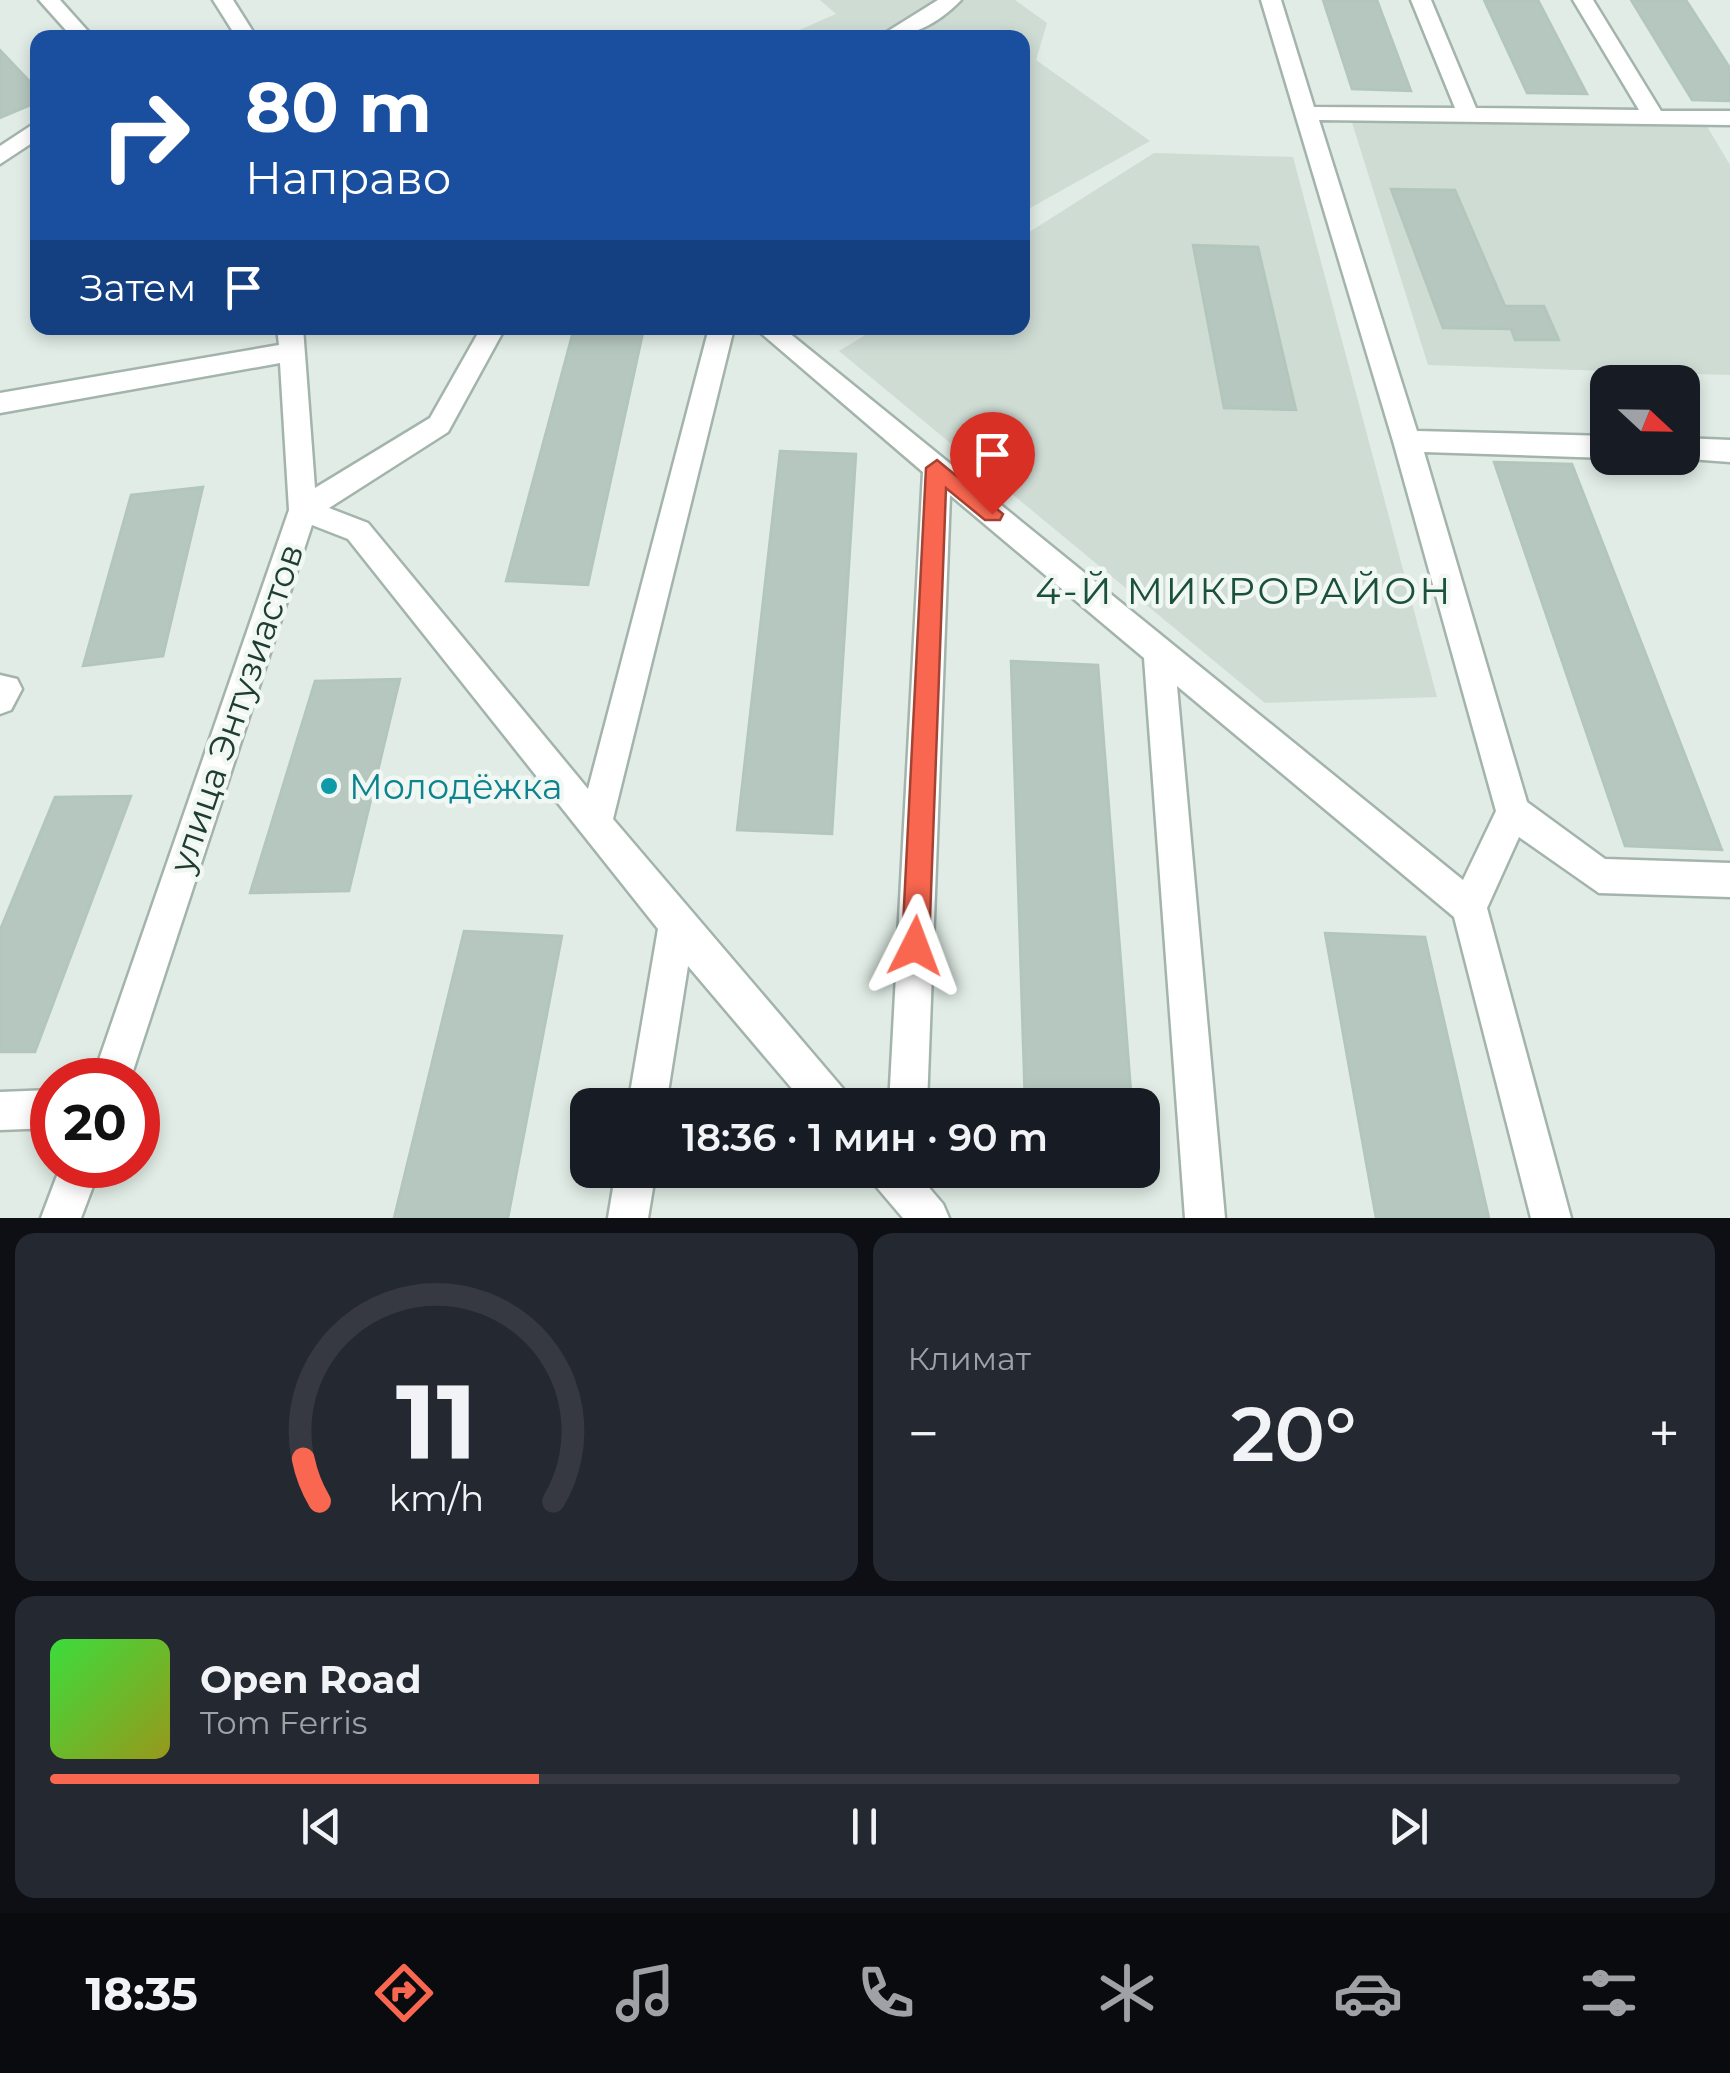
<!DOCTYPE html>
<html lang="ru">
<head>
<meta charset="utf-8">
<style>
	:root { --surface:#171b24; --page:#242831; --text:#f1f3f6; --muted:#9ea1a6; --line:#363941; --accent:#fa6750 }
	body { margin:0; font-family:Montserrat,sans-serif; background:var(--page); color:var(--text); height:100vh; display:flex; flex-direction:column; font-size:38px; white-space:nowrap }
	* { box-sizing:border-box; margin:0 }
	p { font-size:32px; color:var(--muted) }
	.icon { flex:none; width:55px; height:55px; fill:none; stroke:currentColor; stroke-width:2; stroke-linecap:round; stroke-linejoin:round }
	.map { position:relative; height:1218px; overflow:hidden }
	.drawer { display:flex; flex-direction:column; gap:15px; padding:15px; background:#0d0f14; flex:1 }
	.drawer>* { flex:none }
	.guide { position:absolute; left:30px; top:30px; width:1000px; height:305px; border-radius:20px; box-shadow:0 5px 15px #0003; background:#1a4fa0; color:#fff; overflow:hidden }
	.needle { width:65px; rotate:112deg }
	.controls { position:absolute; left:1590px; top:365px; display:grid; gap:20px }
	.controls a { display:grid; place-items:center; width:110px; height:110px; border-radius:20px; background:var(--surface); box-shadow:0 5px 15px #0003; font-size:50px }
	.speed { position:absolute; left:30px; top:1058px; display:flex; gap:20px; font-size:50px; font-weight:700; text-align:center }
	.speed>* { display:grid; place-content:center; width:130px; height:130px; border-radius:50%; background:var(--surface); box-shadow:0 5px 15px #0003; line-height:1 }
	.speed .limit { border:15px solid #d22; background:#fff; color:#111 }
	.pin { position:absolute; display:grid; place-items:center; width:85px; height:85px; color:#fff; margin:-102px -42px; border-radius:50% 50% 50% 0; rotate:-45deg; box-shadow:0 0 10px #0007 }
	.pin .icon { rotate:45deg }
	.me { position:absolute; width:110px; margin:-55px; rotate:3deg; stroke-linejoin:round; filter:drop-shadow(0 0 8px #0008) }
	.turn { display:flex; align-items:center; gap:35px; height:210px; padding:0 50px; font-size:45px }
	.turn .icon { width:130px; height:130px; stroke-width:2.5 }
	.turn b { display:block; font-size:70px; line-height:85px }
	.then { display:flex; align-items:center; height:95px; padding:0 50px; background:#0003; gap:20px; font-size:38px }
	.big { font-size:75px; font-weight:600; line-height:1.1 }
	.drawer .tile { flex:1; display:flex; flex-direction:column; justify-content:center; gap:15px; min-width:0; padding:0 35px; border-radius:20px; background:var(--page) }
	.drawer .dial { align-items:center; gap:0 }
	.dial svg { height:260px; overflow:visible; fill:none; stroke:var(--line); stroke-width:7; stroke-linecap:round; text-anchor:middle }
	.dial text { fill:var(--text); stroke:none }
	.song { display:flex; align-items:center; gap:30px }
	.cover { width:120px; height:120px; border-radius:15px; background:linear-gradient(135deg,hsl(120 70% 55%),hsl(60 70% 35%)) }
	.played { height:10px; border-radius:5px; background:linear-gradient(90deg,var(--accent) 30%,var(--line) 30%) }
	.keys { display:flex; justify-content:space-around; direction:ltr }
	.heat { display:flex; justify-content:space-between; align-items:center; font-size:55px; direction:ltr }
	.drawer .tiles { flex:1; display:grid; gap:15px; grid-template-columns:1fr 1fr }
	.tile:last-child { grid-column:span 2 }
	.trip { position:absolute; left:570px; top:1088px; width:590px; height:100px; border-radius:20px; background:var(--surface); box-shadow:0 5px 15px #0003; font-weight:600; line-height:100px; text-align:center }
	.tab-bar { display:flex; height:160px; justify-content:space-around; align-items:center; background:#090b0e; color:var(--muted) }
	.tab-bar .icon { width:70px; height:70px }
	.tab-bar .current { color:var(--accent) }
	.tab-bar b { font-size:45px; color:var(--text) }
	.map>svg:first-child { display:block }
	.built { fill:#cedcd4 }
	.building { fill:#b5c7be; stroke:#b2c6bb; stroke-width:2.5 }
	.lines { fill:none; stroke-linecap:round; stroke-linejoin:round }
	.minor-casing { stroke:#a3b4ac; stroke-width:5 }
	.minor { fill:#fff; fill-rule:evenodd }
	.route { fill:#fa6750; stroke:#a24334; stroke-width:2.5 }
	.culture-dot { fill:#0f9aa8; stroke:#f1f8f4; stroke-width:4 }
	.labels { text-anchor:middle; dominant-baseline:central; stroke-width:9; stroke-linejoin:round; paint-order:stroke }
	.street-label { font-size:35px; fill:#203d32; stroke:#f1f8f4 }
	.culture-label { font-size:35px; fill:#0d838f; stroke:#f1f8f4; text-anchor:start }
	.neighbourhood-label { font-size:38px; letter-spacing:2.5px; fill:#1b503d; stroke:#f1f8f4 }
</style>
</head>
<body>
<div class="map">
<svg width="1730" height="1218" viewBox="0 0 1730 1218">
	<rect width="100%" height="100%" fill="#e0ece5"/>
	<g class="built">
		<path d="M820 0H1015L1047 23 1036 60 1150 141 1023 212 1022 38H781L836 14Z"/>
		<path d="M1349 113 1705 123 1730 165V375L1428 365Z"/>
		<path d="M1154 153 1293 157 1437 697 1265 703 839 351 877 328H1022L1023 236Z"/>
	</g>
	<g class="building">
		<path d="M1323 0H1377L1411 91 1352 89Z"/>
		<path d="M1484 0H1538L1587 94 1527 93Z"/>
		<path d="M1631 0H1686L1730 68V101L1692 100Z"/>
		<path d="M0 50 38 90V102L0 118Z"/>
		<path d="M1391 189 1455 190 1505 306H1544L1559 340H1515L1511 329 1443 328Z"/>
		<path d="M1193 245 1258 247 1296 410 1224 408Z"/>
		<path d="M574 328H644L588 585 506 581Z"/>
		<path d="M780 451 856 454 832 834 737 830Z"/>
		<path d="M1494 462 1572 464 1722 850 1625 846Z"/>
		<path d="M203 487 163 656 83 666 131 495Z"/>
		<path d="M1011 661 1098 665 1132 1105H1025Z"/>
		<path d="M400 679 349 891 250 893 315 681Z"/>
		<path d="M131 796 35 1052H0V930L55 797Z"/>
		<path d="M464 931 562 936 508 1218H394Z"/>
		<path d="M1325 933 1425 937 1489 1218H1376Z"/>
	</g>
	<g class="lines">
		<g class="minor-casing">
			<g id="minor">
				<path d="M39 0H60L94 38H73Z"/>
				<path d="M213 0H233L257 38H237Z"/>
				<path d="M938 0H961C938 24 910 38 877 38Z"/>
				<path d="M1261 0H1281L1314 107 1455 108 1411 0H1431L1476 108 1639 110 1573 0H1593L1661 111H1730V125L1319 120 1417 431 1608 436V458L1424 452 1527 802 1605 859 1730 863V897L1599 893 1519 837 1487 908 1571 1218H1531L1454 917 1177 686 1225 1218H1185L1144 658 950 495 927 1105H889L923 472 755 328H783L1463 880 1496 811 1393 441Z"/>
				<path d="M38 121V139L0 164V146Z"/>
				<path d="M277 328H303L315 488 430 418 481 328H505L448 432 329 508 368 523 588 789 709 328H734L613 819 845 1091 850 1105H806L688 966 666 1105H628L658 929 348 539 312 525 130 1080H92L289 510 280 363 0 413V393L279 345Z"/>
				<path d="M1682 438 1730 440V462L1676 458H1682Z"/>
				<path d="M0 675 17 679 22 689 11 710 0 714Z"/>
				<path d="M52 1090V1128L0 1130V1092Z"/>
				<path d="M61 1165H101L81 1218H41Z"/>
				<path d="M616 1170H656L648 1218H608Z"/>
				<path d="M868 1170H914L943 1204 949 1218H903L874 1184Z"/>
			</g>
		</g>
		<use href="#minor" class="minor"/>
	</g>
	<path class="route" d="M937 460 1003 514 1000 520H985L946 488 929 946 925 955 915 959 906 955 902 946 926 468Z"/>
	<circle class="culture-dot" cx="329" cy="786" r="10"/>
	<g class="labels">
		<g class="street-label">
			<text transform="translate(236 708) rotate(-71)">улица Энтузиастов</text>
		</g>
		<g class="culture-label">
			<text x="349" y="786">Молодёжка</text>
		</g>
		<g class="neighbourhood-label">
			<text x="1244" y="590">4-Й МИКРОРАЙОН</text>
		</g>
	</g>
</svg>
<div class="controls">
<a><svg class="needle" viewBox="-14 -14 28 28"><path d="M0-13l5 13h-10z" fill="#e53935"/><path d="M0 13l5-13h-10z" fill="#9ea1a6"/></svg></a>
</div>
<div class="speed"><div class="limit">20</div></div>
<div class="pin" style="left:992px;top:514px;background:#d93025"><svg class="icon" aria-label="arrive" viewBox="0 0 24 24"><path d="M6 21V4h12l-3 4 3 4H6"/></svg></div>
<svg class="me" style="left:915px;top:946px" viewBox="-20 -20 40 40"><path d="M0-17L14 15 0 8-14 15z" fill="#fa6750" stroke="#fff" stroke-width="4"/></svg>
<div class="trip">18:36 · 1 мин · 90 m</div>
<div class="guide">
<div class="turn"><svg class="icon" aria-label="right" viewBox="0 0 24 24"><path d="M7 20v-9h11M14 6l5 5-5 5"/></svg><div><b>80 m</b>Направо</div></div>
<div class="then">Затем<svg class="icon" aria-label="arrive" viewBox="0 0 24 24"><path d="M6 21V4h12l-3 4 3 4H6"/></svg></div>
</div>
</div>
<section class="drawer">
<div class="tiles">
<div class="tile dial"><svg viewBox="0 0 100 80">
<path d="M14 69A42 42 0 1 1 86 69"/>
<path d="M14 69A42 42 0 0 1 9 56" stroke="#fa6750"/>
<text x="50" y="56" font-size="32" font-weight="700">11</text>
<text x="50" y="72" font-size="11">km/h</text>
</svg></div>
<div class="tile"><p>Климат</p>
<div class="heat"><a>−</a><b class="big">20°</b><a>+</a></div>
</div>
<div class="tile">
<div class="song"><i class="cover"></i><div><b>Open Road</b><p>Tom Ferris</p></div></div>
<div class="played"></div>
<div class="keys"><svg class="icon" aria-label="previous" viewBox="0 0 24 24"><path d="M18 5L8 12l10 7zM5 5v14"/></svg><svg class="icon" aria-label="pause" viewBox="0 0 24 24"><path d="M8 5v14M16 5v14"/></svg><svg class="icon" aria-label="next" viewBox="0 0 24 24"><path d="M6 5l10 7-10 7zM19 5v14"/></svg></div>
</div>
</div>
</section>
<nav class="tab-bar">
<b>18:35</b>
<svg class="icon current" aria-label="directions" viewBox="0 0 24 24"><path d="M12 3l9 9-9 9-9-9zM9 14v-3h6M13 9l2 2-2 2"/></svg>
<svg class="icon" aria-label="music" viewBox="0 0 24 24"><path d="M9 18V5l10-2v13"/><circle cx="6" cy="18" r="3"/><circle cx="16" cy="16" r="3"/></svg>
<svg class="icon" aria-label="phone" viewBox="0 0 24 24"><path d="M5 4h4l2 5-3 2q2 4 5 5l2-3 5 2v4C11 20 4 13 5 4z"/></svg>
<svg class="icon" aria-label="climate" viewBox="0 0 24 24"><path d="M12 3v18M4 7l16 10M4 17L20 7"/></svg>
<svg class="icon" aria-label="car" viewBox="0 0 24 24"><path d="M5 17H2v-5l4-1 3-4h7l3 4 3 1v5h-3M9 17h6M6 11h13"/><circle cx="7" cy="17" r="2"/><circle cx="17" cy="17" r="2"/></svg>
<svg class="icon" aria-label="filters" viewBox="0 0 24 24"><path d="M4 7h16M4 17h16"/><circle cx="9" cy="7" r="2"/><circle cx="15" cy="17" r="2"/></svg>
</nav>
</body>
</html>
